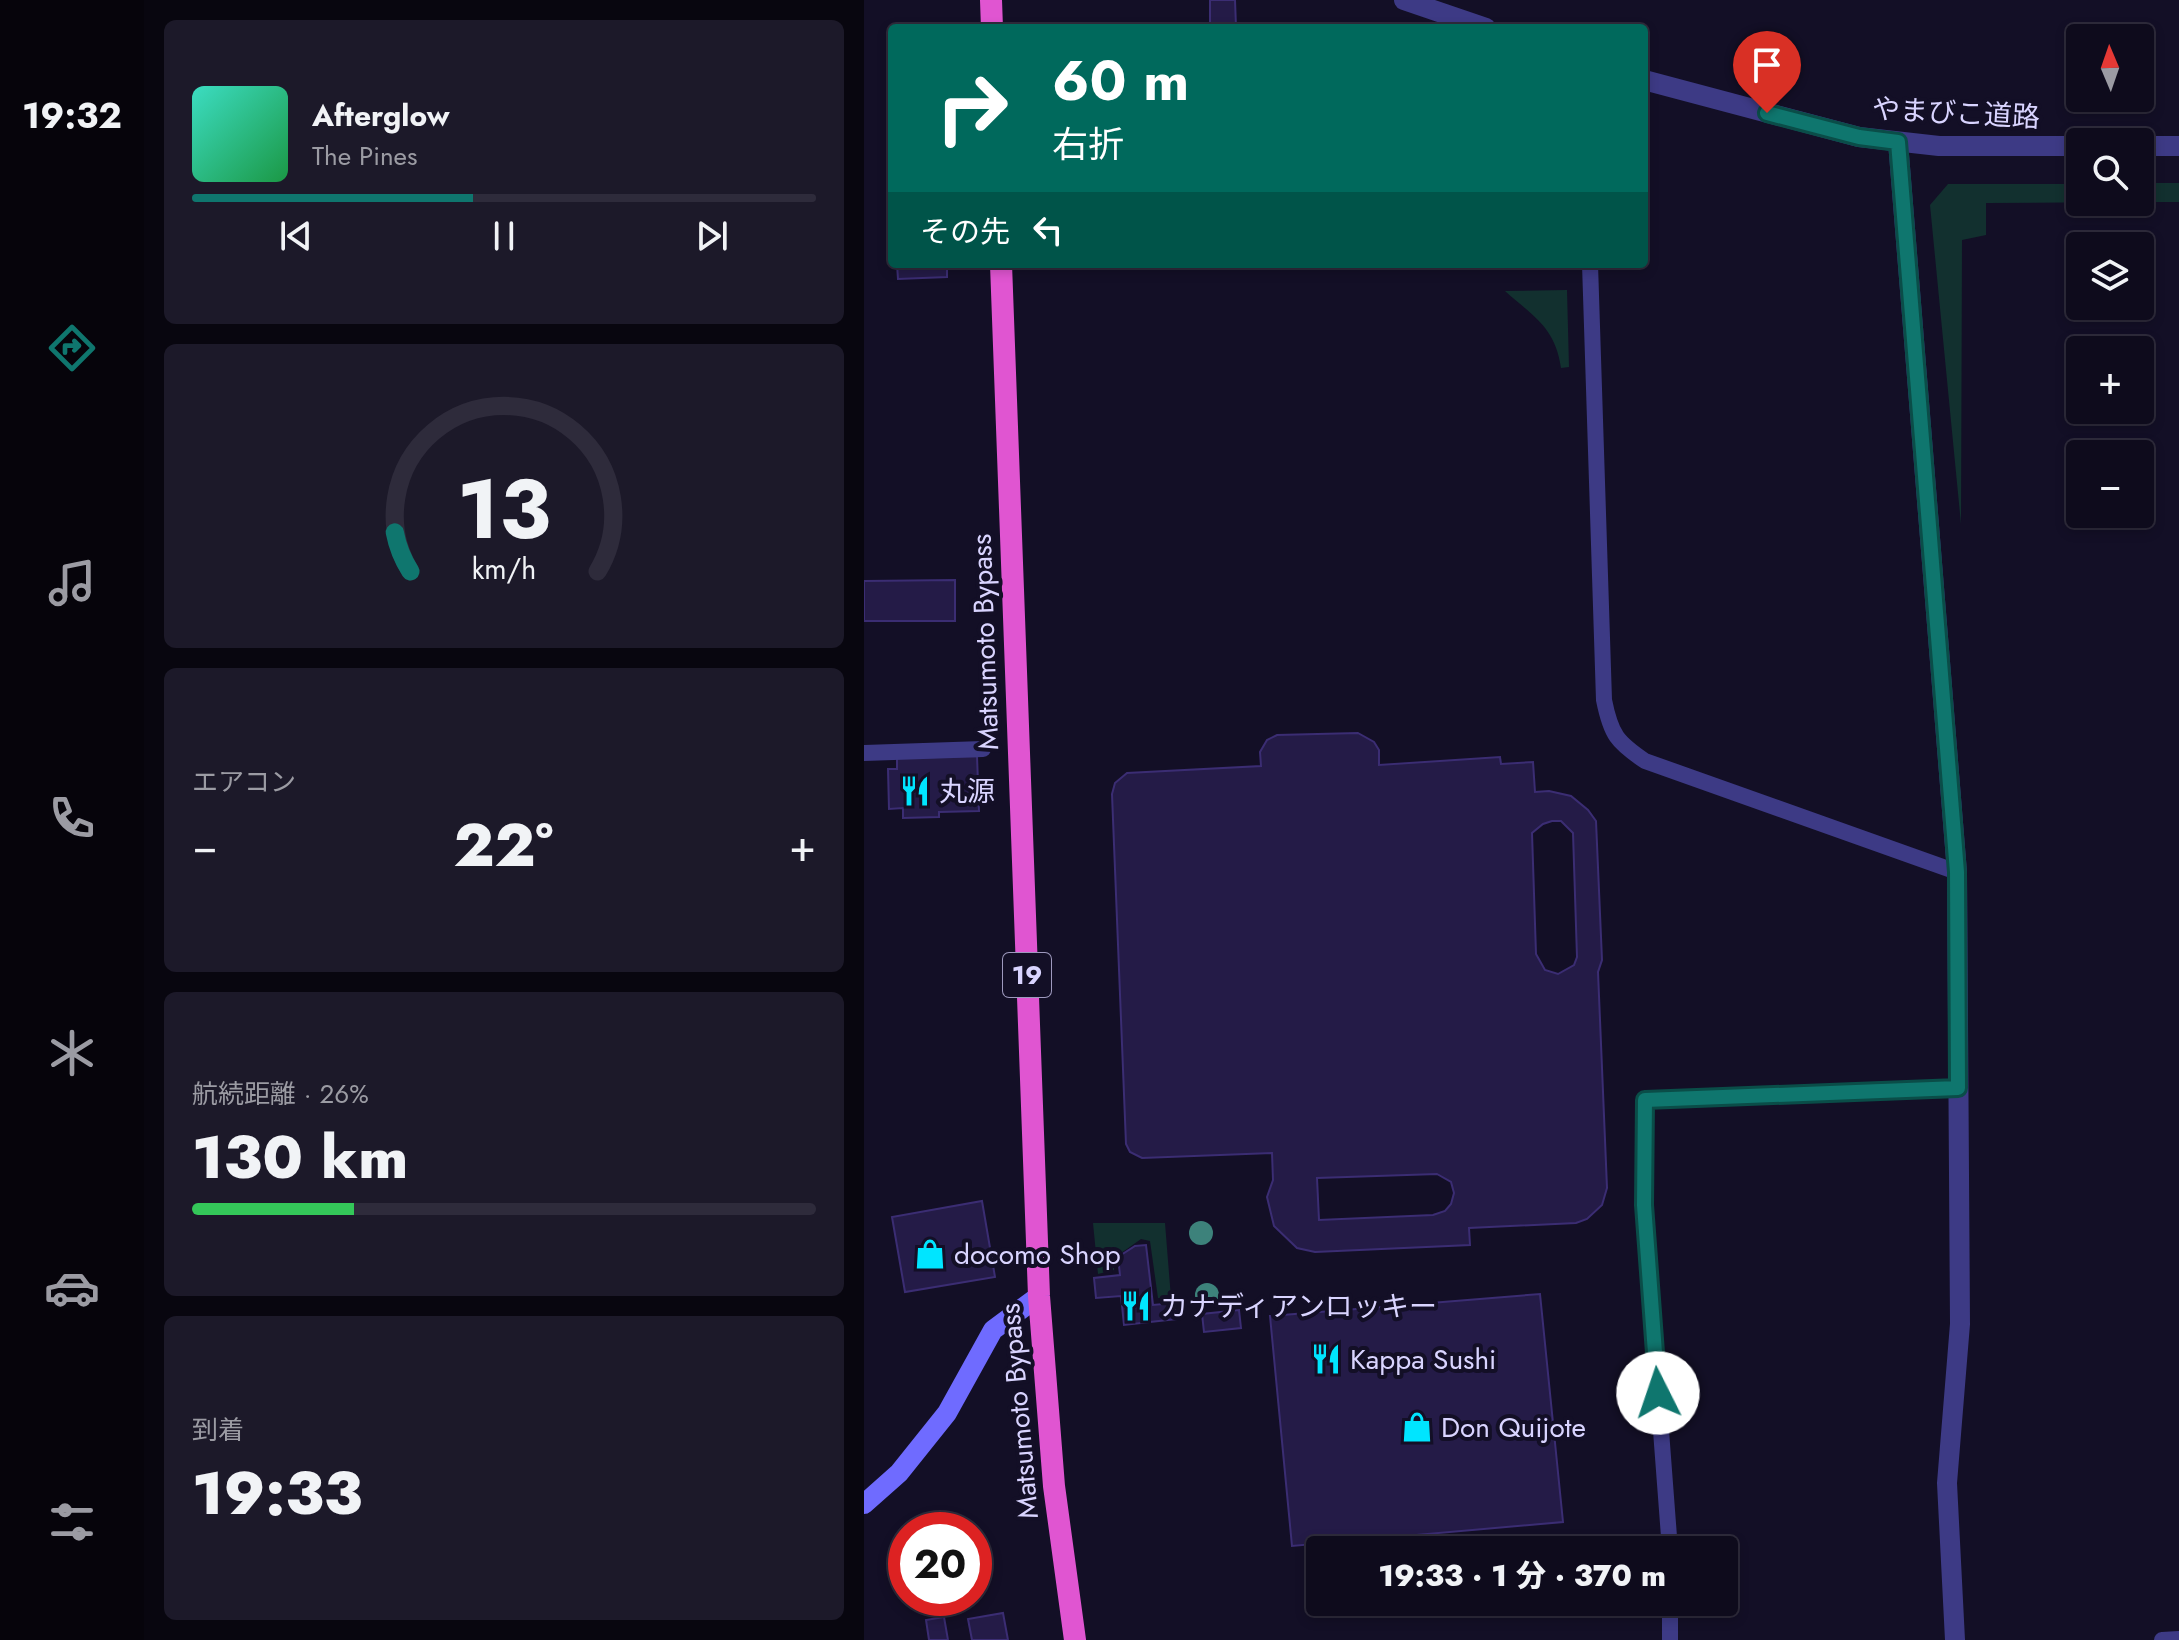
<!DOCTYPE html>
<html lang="ja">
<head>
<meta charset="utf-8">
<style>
	:root { --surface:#0e0b1c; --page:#1c1929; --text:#f1f3f6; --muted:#9b9ba3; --line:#2e2b3b; --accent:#0f766e }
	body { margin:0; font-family:Jost,"Noto Sans JP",sans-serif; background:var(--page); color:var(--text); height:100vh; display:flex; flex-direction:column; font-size:30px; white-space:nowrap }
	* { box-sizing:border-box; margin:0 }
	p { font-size:26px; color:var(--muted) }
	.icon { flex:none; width:44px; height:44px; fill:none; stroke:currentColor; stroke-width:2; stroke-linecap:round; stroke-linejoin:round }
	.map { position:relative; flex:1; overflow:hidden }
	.details { display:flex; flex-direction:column; gap:20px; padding:20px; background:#08060f; width:720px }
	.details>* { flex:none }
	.hud { position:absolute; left:24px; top:24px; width:760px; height:244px; border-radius:8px; box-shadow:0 4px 12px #0003,0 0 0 2px var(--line); background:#00695c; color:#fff; overflow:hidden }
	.needle { width:52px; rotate:358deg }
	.controls { position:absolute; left:1202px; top:24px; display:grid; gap:16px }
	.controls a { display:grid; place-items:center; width:88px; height:88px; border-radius:8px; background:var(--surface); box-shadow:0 4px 12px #0003,0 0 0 2px var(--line); font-size:40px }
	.speed { position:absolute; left:24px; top:1512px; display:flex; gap:16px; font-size:40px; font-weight:700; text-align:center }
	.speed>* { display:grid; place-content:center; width:104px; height:104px; border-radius:50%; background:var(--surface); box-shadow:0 4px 12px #0003,0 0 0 2px var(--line); line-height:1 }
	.speed .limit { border:12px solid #d22; background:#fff; color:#111 }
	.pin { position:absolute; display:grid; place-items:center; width:68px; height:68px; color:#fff; margin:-82px -34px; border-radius:50% 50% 50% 0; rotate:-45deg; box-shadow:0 0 8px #0007 }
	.pin .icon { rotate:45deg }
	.me { position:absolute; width:88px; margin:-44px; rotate:356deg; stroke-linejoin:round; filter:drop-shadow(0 0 6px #0008) }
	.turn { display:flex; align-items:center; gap:28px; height:168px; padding:0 32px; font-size:36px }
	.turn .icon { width:104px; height:104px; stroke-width:2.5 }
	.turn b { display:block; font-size:56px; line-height:68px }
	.then { display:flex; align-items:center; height:76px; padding:0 32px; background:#0003; gap:16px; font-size:30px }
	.big { font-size:60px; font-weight:800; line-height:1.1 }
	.details .card { flex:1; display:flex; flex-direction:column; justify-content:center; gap:12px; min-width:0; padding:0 28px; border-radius:12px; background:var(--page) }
	.details .dial { align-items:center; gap:0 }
	.dial svg { height:208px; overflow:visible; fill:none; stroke:var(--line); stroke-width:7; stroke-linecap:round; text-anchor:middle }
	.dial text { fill:var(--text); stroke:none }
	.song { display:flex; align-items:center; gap:24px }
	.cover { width:96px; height:96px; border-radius:12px; background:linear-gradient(135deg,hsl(170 70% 55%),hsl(140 70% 35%)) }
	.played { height:8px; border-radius:4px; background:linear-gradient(90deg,var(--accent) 45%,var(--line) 45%) }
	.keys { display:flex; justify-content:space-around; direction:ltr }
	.heat { display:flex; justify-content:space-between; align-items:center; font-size:44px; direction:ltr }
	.charge { height:12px; border-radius:6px; background:linear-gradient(90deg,#34c759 26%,var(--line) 0) }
	.trip { position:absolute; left:442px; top:1536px; width:432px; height:80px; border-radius:8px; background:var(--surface); box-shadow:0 4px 12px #0003,0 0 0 2px var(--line); font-weight:800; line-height:80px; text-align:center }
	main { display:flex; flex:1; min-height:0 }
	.tabs { display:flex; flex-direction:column; width:144px; justify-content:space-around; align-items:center; background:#06040b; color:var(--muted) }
	.tabs .icon { width:56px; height:56px }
	.tabs .on { color:var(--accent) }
	.tabs b { font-size:36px; color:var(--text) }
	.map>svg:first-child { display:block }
	.green { fill:#12302f }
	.building { fill:#241b47; stroke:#3b2d73; stroke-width:2; fill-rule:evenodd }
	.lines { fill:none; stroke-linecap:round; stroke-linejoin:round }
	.service { stroke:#3d3a85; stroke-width:16 }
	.minor { stroke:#3d3a85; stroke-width:20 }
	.tertiary { stroke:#3d3a85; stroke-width:20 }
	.secondary { stroke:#6f6bff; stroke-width:20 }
	.trunk { stroke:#e055d1; stroke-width:22 }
	.tree { fill:#3d827b }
	.route-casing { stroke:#0a4d48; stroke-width:20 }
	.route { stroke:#0f766e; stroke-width:14 }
	.labels { text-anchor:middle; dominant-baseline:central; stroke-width:8; stroke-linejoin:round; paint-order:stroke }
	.shield { fill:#130f26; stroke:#9e99be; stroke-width:2 }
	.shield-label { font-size:26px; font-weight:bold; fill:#d9d4ff }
	.street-label { font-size:28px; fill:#d9d4ff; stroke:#130f26 }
	.poi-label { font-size:28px; fill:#d9d4ff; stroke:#130f26; text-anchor:start }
</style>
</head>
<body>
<main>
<nav class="tabs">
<b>19:32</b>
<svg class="icon on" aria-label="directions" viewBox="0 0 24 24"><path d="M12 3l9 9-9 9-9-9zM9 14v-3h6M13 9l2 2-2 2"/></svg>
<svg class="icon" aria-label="music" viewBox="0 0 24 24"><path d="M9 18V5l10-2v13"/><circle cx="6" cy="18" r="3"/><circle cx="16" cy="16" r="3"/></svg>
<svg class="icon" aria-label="phone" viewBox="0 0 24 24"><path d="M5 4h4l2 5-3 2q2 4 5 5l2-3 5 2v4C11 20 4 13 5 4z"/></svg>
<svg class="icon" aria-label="climate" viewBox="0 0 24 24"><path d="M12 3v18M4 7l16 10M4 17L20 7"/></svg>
<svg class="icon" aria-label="car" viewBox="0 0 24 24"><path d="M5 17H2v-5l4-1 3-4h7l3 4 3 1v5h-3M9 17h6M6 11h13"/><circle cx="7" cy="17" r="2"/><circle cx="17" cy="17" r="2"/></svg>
<svg class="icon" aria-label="filters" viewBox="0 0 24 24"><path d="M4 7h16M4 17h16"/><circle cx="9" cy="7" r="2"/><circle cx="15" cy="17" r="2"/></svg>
</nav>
<section class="details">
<div class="card">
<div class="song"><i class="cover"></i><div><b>Afterglow</b><p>The Pines</p></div></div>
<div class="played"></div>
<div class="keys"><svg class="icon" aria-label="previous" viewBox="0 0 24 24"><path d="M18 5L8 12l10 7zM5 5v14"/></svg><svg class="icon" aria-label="pause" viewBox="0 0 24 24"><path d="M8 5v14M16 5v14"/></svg><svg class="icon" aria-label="next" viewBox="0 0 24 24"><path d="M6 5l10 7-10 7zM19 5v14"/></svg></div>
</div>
<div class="card dial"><svg viewBox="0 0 100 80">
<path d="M14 69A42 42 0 1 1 86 69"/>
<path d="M14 69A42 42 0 0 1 8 54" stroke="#0f766e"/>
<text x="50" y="56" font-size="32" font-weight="700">13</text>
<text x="50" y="72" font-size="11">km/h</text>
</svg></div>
<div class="card"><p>エアコン</p>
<div class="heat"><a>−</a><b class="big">22°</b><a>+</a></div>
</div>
<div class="card"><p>航続距離 · 26%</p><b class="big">130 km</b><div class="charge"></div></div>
<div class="card"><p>到着</p><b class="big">19:33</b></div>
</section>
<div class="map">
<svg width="1315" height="1640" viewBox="0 0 1315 1640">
	<rect width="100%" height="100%" fill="#130f26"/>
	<g class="green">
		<rect x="1276" y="183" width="39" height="19"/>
		<path d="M1084 184H1216V202H1265L1122 203V235L1098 240 1097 524 1066 205Z"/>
		<path d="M703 290 705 367 697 368C691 327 670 317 641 291Z"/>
		<path d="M229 1223H301L307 1298H294L286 1241 277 1239 250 1258V1270L234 1274Z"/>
	</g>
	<g class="building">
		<path d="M346 0H371L372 27 346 24Z"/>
		<path d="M33 264H83V277L34 279Z"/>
		<path d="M91 580V621H0V581Z"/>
		<path d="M494 733 510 742 515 750V765L636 757 637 764 669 762 671 792 685 791 707 796 724 810 732 821 738 960 734 972 743 1188 738 1205 723 1219 712 1223 605 1228 606 1245 451 1252 433 1248 410 1226 403 1197 409 1180 408 1153 278 1158 266 1152 262 1144 248 794 251 783 263 773 397 766 396 752 403 740 413 735ZM688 821H697L709 833 713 957 710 965 694 974 681 970 672 954 668 833 679 824ZM573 1174 587 1182 590 1193 587 1204 581 1211 569 1215 455 1220 453 1178Z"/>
		<path d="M113 756 115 811 75 812V817L39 818V808L25 809 24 769H33V758Z"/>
		<path d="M118 1201 131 1277 41 1292 28 1217Z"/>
		<path d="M282 1245 289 1305 310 1303 312 1319 260 1325 257 1296 232 1298 230 1278 256 1275 254 1257 271 1246Z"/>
		<path d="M676 1294 699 1522 428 1546 406 1316Z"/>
		<path d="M375 1310 377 1328 340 1332 338 1314Z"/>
		<path d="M139 1613 144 1640H108L104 1619Z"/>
		<path d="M80 1617 84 1640H65L62 1620Z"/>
	</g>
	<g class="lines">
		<g class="service">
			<path d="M726 264 740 700C747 735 753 742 781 761L1093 872"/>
			<path d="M0 753 119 749"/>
			<path d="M806 1550 780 1205 781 1100 1094 1088"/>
			<path d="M806 1602V1640"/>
			<path d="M1298 1640 1315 1639"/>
		</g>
		<path class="minor" d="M1034 142 1093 872 1096 1324 1083 1483 1091 1640"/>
		<g class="tertiary">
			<path d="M540 0 622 28"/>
			<path d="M780 80 995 137 1075 146H1216"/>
			<path d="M1276 146H1315"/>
		</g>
		<path class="secondary" d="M0 1504 35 1473 83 1413 129 1330 175 1296"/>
		<g class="trunk">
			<path d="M127 0 128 28"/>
			<path d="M137 264 175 1296 190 1486 211 1640"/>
		</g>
	</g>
	<g class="tree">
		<circle cx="337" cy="1233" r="12"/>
		<circle cx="343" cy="1295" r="12"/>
	</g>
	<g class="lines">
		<g class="route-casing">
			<path id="route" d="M794 1393 780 1205 781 1100 1094 1088 1093 872 1034 142 995 137 903 113"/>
		</g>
		<use href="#route" class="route"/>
	</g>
	<defs>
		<g id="restaurant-bare" transform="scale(2.4)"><path d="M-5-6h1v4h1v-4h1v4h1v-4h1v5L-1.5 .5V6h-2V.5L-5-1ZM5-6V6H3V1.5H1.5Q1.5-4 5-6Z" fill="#00e5ff" stroke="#130f26" stroke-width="2.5" paint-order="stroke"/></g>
		<g id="shop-bare" transform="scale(2.4)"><path d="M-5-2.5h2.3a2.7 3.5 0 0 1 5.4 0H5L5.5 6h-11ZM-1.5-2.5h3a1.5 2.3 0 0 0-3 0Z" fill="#00e5ff" stroke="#130f26" stroke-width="2.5" paint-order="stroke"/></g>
	</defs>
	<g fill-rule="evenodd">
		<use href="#restaurant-bare" x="51" y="791"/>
		<use href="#shop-bare" x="66" y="1254"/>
		<use href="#restaurant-bare" x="272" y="1306"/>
		<use href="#restaurant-bare" x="462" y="1359"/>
		<use href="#shop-bare" x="553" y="1427"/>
	</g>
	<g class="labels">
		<rect class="shield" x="139" y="953" width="48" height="44" rx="6"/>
		<g class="shield-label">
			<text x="163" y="975">19</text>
		</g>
		<g class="street-label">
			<text transform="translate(1092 113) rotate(3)">やまびこ道路</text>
			<text transform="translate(121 642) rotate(-92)">Matsumoto Bypass</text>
			<text transform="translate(155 1411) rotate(-95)">Matsumoto Bypass</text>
		</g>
		<g class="poi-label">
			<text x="75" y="791">丸源</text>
			<text x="90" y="1254">docomo Shop</text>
			<text x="296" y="1306">カナディアンロッキー</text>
			<text x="486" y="1359">Kappa Sushi</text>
			<text x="577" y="1427">Don Quijote</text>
		</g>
	</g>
</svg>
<div class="controls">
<a><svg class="needle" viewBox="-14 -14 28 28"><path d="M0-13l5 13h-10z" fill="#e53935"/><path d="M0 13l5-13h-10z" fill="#9b9ba3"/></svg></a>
<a><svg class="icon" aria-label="search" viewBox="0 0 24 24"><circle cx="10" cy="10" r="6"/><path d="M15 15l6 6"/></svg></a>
<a><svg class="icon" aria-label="layers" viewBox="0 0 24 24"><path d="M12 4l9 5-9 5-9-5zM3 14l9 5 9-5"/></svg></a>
<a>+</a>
<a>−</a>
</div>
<div class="speed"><div class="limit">20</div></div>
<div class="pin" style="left:903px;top:113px;background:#d93025"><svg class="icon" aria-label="arrive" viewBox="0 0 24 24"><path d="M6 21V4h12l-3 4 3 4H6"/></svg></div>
<svg class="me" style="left:794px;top:1393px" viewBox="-20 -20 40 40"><circle r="19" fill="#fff"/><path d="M0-13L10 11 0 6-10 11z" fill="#0f766e"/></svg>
<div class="trip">19:33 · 1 分 · 370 m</div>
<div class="hud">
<div class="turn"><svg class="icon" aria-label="right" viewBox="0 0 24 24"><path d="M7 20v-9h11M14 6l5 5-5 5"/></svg><div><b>60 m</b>右折</div></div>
<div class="then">その先<svg class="icon" aria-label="left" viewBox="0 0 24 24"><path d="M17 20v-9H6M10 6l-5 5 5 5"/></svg></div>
</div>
</div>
</main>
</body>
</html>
